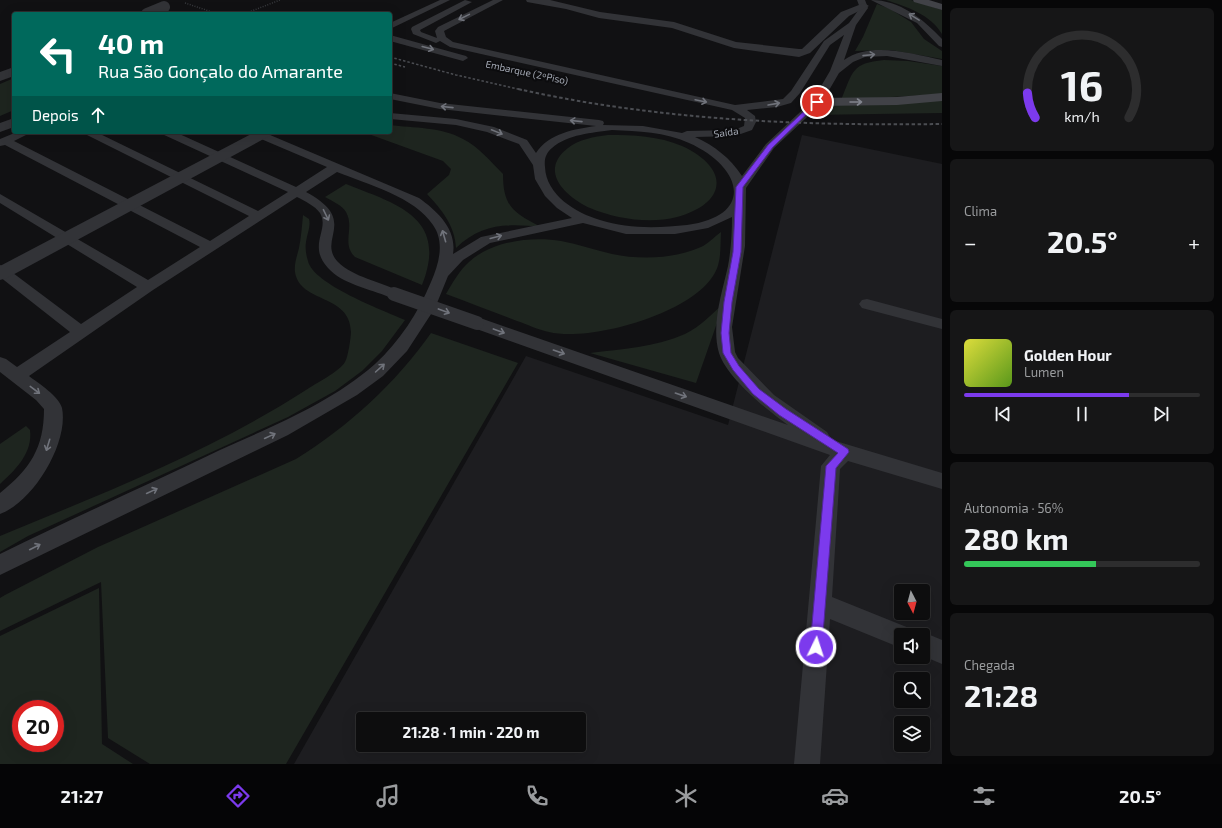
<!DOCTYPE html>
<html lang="pt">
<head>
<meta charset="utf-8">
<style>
	:root { --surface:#0d0d0e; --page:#161617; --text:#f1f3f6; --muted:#9a9c9e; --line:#2d2d2e; --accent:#7c3aed }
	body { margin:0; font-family:"Exo 2",sans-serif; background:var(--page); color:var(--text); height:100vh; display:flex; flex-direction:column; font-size:15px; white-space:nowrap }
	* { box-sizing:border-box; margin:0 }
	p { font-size:13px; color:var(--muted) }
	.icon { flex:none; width:22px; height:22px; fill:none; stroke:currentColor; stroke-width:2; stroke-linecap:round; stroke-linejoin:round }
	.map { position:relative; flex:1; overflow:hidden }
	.drawer { display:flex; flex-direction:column; gap:8px; padding:8px; background:#070708; width:280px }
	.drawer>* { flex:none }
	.hud { position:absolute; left:12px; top:12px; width:380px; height:122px; border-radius:4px; box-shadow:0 4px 16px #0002,0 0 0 1px var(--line); background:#00695c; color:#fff; overflow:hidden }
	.needle { width:26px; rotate:174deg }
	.fabs { position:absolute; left:894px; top:584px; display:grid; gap:8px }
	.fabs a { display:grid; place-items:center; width:36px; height:36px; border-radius:4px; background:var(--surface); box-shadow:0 4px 16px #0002,0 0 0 1px var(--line); font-size:20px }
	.speed { position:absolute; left:12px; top:700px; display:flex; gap:8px; font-size:20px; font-weight:700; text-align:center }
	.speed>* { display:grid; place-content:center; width:52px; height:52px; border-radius:50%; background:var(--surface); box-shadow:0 4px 16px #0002,0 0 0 1px var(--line); line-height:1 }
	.speed .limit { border:6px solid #d22; background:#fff; color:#111 }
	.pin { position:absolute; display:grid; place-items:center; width:34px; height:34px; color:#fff; margin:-17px; border:2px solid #fff; border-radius:50%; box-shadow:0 1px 4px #0007 }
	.me { position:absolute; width:44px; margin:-22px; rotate:4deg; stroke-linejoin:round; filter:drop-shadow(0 0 3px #0008) }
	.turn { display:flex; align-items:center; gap:14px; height:84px; padding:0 20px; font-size:18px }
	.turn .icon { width:52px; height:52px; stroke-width:2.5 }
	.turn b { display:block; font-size:28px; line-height:34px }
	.then { display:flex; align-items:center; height:38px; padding:0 20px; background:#0003; gap:8px; font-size:15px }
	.big { font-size:30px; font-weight:700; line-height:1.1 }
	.drawer .tile { flex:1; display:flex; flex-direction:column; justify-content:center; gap:6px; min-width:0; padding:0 14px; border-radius:6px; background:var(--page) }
	.drawer .dial { align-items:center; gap:0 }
	.dial svg { height:104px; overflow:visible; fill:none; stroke:var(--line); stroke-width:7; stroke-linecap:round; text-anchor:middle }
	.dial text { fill:var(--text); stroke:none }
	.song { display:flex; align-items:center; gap:12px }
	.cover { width:48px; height:48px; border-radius:6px; background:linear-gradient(135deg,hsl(60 70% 55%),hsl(90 70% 35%)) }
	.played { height:4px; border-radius:2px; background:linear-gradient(90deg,var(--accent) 70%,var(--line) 70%) }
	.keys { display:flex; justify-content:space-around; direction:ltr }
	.heat { display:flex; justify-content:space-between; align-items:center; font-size:22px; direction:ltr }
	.charge { height:6px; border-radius:3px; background:linear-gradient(90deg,#34c759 56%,var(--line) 0) }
	.trip { position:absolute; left:356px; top:712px; width:230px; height:40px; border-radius:4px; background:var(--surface); box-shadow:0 4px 16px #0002,0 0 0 1px var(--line); font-weight:700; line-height:40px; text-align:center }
	.menu { display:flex; height:64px; justify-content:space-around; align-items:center; background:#050506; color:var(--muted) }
	.menu .icon { width:28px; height:28px }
	.menu .current { color:var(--accent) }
	.menu b { font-size:18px; color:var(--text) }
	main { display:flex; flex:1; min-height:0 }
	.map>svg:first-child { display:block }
	.built { fill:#1d1d20; fill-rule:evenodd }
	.green { fill:#1e251f; fill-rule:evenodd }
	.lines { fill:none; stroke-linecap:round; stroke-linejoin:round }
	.path { stroke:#383a3e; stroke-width:1.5; stroke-dasharray:1 1.5; stroke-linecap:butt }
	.service { fill:#323337; fill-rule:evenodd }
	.pedestrian { fill:#323337; fill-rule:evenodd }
	.secondary { fill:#414247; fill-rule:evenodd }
	.rail-far1 { stroke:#4b4d52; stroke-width:1.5; stroke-dasharray:2.5 2; stroke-linecap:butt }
	.rail { stroke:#4b4d52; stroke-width:2; stroke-dasharray:3.5 2.5; stroke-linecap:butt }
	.service-bridge { stroke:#323337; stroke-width:14 }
	.pedestrian-bridge { stroke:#323337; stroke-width:12 }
	.oneway { stroke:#70737b }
	.oneway2 { stroke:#81848d }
	.route { fill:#7c3aed; stroke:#51269a }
	.labels { text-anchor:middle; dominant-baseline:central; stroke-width:4; stroke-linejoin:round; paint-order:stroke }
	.far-street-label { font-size:10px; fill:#a3a8b3; stroke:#0c0c0e }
</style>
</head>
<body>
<main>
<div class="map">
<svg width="942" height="764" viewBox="0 0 942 764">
	<rect width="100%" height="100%" fill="#111113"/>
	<path class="built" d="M802 135 942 164V764H294L526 356 728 425ZM901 591H923V613H901ZM901 635H923V657H901ZM901 679H923V701H901ZM363 719H579V745H363ZM901 723H923V745H901Z"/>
	<g class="green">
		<path d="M886 0H911L942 10V34C930 14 907 7 886 0Z"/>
		<path d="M877 4 890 9 911 22 924 39 942 51V59L891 50 855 51 863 37Z"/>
		<path d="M884 60 908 61 942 66V94L841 100C853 72 851 63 884 60Z"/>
		<path d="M14 78V110L0 116V84Z"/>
		<path d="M942 100V113L810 115 819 106Z"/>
		<path d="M390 125C413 128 442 127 463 139 479 147 490 161 503 174 503 206 513 213 541 227 507 223 481 224 456 248 455 226 442 210 427 194L449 175 451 169 443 161 363 132H390Z"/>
		<path d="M608 135C633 135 659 136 682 146 730 168 728 203 677 217 650 224 616 219 590 208 566 197 538 171 568 148 579 139 594 137 608 135Z"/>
		<path d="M346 184C396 204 449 217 422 285L355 257C341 243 355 228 346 212 342 205 332 201 325 197Z"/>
		<path d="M303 215 309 219C311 227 307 234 306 242 305 248 306 255 308 261 313 284 382 310 405 320L382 351 362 371 335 391 288 417 28 536 0 552V536C104 493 211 451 306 390 316 383 339 372 345 362 348 358 351 337 351 332 350 293 300 304 295 272 294 264 297 256 299 248 301 238 302 226 303 215Z"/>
		<path d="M721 232C720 247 722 263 713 276 689 314 591 342 549 332 538 330 527 324 517 321 494 312 470 303 446 294 453 282 459 271 469 262 491 241 532 236 561 241 578 244 595 250 612 254 640 260 674 259 701 247 708 244 714 237 721 232Z"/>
		<path d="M724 303 696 383 590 353C622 349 655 347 685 334 700 327 712 314 724 303Z"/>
		<path d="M431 333 518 363 286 764H150L108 738 101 582 0 631V598L5 595 98 547 296 459C349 426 395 384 431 333Z"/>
		<path d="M26 426 30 430C33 453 15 470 0 484V444Z"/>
		<path d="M99 588 102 744 133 764H0V636ZM21 709H55V743H21Z"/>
	</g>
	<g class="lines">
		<g class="path">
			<path d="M185 3 218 14"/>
			<path d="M244 14 280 0"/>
		</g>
		<g class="service">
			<path d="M440 0H450L390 29V23Z"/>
			<path d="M465 0 472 2 420 30 421 32 437 38 435 31 438 27 493 0H503L444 31 446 37 453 42 735 105 783 99 791 91 824 41 849 23 860 8 857 0H865L868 8 856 25 844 60C871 41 912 54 942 60V66L887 56 865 57 853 62 839 73 821 104 774 148 746 188 745 246 732 327 735 352 738 358 774 395 827 432 830 437 829 439 942 473V489L848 461 840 469 832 597 909 628 912 635H901V648L830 619 820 764H794L821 466 830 455 471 327 469 323 471 319 477 318 483 319 788 425C767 410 727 378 719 353 711 325 722 293 728 266 731 250 732 233 732 217L708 228 675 234H626L583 223 490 243 463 260 448 276 435 308 407 351 383 376 357 395 288 435 0 575V554C73 518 147 485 220 450 273 426 331 403 375 364 400 341 418 313 431 282 439 264 445 242 433 225 415 197 367 184 337 172L306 192C360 221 316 239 338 262 353 277 381 282 399 291L401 294 399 297 394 299 389 297C370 289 342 284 328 268 307 245 330 230 320 213 315 206 305 201 297 197L153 290 29 376C38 383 59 396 62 408 69 443 33 502 0 514V493C30 469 44 448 44 409L36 400 0 372V357L6 359 17 367 70 332 0 277V265L5 267 81 324 137 287 0 203V194L148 280 200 247 5 145 0 146V139L17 132H32L14 141 210 241 249 216 81 132H96L258 211 288 192 162 134 160 132H175L296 187 327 167 249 134 247 132H263L419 198C437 211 457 229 453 254L481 237 572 218 557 208 545 196 535 179 533 165 519 144 487 132 456 125 390 119V113L456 119 494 127 527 140 536 153C549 133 575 129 596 126L440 109 390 99V93L440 103 599 120 603 121 604 123 603 125 643 126 682 133 687 131 734 130 744 126 745 118 732 110 450 47 440 41 436 43 413 34 411 29 412 27ZM844 35 830 71 813 100 766 144 742 176C730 158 715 146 695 137L735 136 752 130 756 122 755 116 747 110 777 107 791 103 800 93 830 45ZM612 130C638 131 665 132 689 143 741 166 757 215 687 225 659 228 627 229 600 220 576 213 546 195 545 167 544 159 546 153 552 148 568 134 592 133 612 130Z"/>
			<path d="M871 0C900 0 923 19 942 39V47L939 46 917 23Z"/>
			<path d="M390 35 466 56 468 58 463 61 390 41Z"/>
			<path d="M867 299 942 319V329L862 308 859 304 862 300Z"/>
			<path d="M923 632 942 640V664L923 656V635H917Z"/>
		</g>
		<g class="pedestrian">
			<path d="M526 0H550L600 12 674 22 736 42 799 49H802L841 12 864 3 869 6 849 16 810 53 799 57 734 48 672 28 599 18 566 9 527 2Z"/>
			<path d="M14 67V76L0 81V72Z"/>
			<path d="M14 118V127L0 132V123Z"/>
			<path d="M255 132H273L271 135 7 278 0 280V266Z"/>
		</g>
		<g class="secondary">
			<path d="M913 0H929L942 4V10L914 2Z"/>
			<path d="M942 93V101L897 105 817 106 812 105 810 102 812 99 817 98 897 97Z"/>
		</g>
		<g class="rail-far1">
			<path d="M390 57 456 75 522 90"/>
			<path d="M390 63 405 67"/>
		</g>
		<path class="rail" d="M518 89C657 120 800 126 942 124"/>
		<path class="service-bridge" d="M394 294 477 323"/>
		<path class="pedestrian-bridge" d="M147 14 164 7"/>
	</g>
	<defs><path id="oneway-shaft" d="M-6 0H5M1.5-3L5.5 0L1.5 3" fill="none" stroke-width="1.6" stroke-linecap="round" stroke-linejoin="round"/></defs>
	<g class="oneway">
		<use href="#oneway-shaft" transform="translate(464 17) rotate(154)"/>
		<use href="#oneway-shaft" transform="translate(914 17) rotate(-149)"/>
		<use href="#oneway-shaft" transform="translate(428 48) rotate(15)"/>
		<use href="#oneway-shaft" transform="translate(869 55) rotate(-6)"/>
		<use href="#oneway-shaft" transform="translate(701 101) rotate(12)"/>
		<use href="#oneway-shaft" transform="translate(774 104) rotate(-10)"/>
		<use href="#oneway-shaft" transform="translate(447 107) rotate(-174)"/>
		<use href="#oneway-shaft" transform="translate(576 121) rotate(-174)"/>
		<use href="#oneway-shaft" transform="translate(497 132) rotate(22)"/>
		<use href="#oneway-shaft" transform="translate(326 215) rotate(64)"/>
		<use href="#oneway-shaft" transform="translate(444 236) rotate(-106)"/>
		<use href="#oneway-shaft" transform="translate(496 237) rotate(-15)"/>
		<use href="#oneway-shaft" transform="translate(444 311) rotate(20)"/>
		<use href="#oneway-shaft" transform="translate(499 331) rotate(20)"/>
		<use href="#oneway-shaft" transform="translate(559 352) rotate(19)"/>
		<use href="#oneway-shaft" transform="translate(380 368) rotate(-42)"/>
		<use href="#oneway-shaft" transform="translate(35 390) rotate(37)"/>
		<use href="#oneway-shaft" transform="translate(681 395) rotate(19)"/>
		<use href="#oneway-shaft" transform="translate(270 436) rotate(-25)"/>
		<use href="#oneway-shaft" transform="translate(48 445) rotate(107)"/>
		<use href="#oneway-shaft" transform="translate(152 491) rotate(-25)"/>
		<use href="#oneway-shaft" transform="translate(35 547) rotate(-27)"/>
	</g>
	<use class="oneway2" href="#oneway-shaft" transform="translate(856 102)"/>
	<path class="route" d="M815 101 819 102 773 147 743 187 741 252 732 302 729 333 731 353 739 366 759 389 786 409 848 449 849 452 836 468 822 647 820 651 816 653 812 651 810 647 826 466 838 453 779 415 753 394 733 370 723 353 721 333 724 302 733 252 736 187 768 145Z"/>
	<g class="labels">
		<g class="far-street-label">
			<text transform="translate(527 72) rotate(12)">Embarque (2ºPiso)</text>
			<text transform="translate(726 132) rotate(-8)">Saída</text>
		</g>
	</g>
</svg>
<div class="fabs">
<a><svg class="needle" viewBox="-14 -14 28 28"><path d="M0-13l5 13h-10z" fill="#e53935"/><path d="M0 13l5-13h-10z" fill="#9a9c9e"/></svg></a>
<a><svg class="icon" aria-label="sound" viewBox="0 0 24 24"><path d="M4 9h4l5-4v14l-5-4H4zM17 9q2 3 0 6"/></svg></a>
<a><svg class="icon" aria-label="search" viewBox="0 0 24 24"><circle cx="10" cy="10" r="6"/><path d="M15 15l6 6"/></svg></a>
<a><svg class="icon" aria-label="layers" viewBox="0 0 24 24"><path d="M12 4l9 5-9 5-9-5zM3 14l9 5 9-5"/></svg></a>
</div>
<div class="speed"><div class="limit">20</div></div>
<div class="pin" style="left:817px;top:102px;background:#d93025"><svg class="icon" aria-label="arrive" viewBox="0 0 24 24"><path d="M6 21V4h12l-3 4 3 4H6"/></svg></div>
<svg class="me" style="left:816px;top:647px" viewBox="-20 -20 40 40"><circle r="17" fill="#7c3aed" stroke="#fff" stroke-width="3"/><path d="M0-11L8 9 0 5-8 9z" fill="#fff"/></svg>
<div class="trip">21:28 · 1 min · 220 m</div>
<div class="hud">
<div class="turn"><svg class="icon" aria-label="left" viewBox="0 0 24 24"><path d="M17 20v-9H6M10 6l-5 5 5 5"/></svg><div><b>40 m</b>Rua São Gonçalo do Amarante</div></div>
<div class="then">Depois<svg class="icon" aria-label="ahead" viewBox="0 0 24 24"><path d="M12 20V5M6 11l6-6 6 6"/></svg></div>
</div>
</div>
<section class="drawer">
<div class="tile dial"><svg viewBox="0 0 100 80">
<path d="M14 69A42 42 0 1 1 86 69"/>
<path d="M14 69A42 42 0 0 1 8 50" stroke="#7c3aed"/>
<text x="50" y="56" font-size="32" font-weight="700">16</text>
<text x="50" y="72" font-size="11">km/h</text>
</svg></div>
<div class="tile"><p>Clima</p>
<div class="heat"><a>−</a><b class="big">20.5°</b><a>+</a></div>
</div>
<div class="tile">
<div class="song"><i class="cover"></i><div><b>Golden Hour</b><p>Lumen</p></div></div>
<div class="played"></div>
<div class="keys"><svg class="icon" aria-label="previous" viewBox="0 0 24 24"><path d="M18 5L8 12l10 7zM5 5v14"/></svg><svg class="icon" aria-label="pause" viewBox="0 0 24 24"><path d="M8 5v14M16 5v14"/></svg><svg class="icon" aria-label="next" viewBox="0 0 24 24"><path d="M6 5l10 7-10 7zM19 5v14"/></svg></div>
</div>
<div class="tile"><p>Autonomia · 56%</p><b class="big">280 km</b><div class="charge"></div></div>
<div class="tile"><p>Chegada</p><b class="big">21:28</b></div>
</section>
</main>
<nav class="menu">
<b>21:27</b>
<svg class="icon current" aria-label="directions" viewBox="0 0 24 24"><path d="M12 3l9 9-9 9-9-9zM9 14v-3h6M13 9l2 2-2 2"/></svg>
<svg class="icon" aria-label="music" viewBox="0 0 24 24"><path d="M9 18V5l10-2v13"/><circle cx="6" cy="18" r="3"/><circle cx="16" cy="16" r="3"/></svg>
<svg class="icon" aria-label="phone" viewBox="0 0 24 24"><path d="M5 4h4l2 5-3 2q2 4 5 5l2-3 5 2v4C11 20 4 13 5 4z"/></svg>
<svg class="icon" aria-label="climate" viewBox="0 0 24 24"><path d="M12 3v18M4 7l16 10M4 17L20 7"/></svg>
<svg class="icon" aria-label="car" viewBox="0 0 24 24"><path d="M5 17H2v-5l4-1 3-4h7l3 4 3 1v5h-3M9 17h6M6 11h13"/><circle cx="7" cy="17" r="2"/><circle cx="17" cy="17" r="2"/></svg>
<svg class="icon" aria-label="filters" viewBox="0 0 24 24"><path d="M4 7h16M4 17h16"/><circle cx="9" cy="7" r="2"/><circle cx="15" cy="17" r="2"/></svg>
<b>20.5°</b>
</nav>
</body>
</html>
